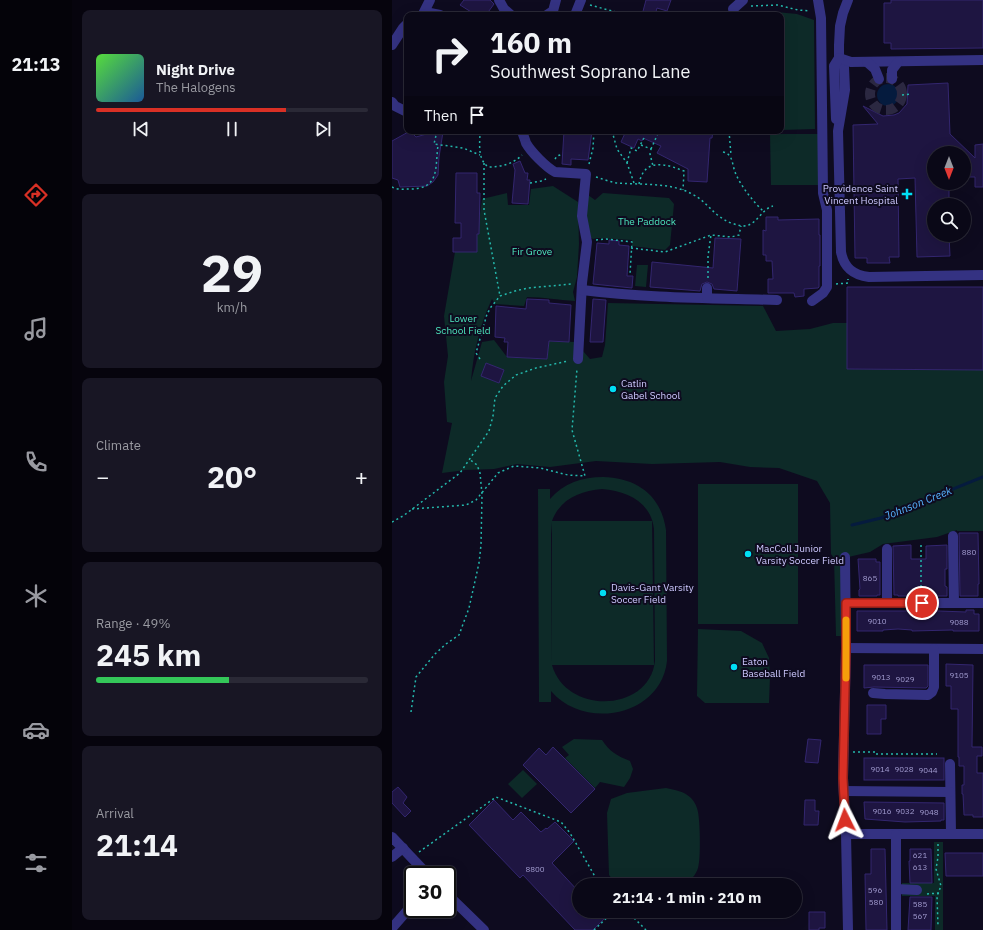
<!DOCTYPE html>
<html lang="en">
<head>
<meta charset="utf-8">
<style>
	:root { --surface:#0a0817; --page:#181624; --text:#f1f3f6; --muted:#999aa1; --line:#2a2936; --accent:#d93025 }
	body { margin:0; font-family:"IBM Plex Sans",sans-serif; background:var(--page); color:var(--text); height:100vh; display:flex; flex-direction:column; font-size:15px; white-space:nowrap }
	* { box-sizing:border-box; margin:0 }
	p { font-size:13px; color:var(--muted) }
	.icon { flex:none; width:22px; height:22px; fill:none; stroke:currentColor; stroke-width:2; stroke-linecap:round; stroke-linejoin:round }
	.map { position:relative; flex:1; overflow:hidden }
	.panel { display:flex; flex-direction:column; gap:10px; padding:10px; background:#06040d; width:320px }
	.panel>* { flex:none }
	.top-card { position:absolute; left:12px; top:12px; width:380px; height:122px; border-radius:8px; box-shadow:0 4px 16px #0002,0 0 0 1px var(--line); background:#0a0817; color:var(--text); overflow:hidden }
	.needle { width:26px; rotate:180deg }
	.tools { position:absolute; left:535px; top:146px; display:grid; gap:8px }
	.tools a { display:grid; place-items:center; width:44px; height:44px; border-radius:50%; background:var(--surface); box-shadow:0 4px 16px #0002,0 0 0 1px var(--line); font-size:20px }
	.speed { position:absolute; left:12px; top:866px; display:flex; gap:8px; font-size:20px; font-weight:700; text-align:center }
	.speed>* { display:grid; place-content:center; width:52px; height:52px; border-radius:50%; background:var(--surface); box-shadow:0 4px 16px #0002,0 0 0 1px var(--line); line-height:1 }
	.speed .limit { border:2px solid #111; border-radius:6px; background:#fff; color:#111 }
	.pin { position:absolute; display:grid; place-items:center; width:34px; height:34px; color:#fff; margin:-17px; border:2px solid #fff; border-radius:50%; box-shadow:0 1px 4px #0007 }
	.me { position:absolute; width:44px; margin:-22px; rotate:357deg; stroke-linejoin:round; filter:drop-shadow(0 0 3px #0008) }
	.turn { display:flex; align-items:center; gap:14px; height:84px; padding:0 20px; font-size:18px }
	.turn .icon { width:52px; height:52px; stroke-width:2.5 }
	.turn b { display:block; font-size:28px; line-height:34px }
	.then { display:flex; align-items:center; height:38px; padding:0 20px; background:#0003; gap:8px; font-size:15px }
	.big { font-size:30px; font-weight:700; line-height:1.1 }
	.panel .card { flex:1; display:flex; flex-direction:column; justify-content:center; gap:6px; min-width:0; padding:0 14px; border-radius:8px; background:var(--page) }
	.panel .dial { align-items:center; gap:0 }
	.dial b { font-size:52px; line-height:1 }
	.song { display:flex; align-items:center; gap:12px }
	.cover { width:48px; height:48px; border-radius:6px; background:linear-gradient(135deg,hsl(110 70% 55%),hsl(210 70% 35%)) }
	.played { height:4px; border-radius:2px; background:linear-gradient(90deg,var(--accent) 70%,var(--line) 70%) }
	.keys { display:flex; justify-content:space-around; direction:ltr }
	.heat { display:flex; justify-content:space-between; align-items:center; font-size:22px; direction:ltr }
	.charge { height:6px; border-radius:3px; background:linear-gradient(90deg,#34c759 49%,var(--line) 0) }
	.trip { position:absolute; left:180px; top:878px; width:230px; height:40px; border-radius:20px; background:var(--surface); box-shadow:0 4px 16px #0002,0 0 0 1px var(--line); font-weight:700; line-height:40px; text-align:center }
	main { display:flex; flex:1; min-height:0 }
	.tabs { display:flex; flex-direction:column; width:72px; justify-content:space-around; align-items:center; background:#040309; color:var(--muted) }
	.tabs .icon { width:28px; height:28px }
	.tabs .on { color:var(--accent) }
	.tabs b { font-size:18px; color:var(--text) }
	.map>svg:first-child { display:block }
	.green { fill:#0d2a28; fill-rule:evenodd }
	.water { fill:#051b3e }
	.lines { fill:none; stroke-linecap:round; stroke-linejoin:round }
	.stream { stroke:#051b3e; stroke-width:3 }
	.building { fill:#1e1541; stroke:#33266f }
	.minor-tunnel { stroke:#2b2841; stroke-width:10; stroke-dasharray:10 5; stroke-linecap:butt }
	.path { stroke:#24b8ac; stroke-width:1.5; stroke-dasharray:2 3; stroke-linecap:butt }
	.minor { stroke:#343282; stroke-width:10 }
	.route-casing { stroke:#8d1f18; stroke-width:10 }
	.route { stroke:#d93025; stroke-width:7 }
	.slow { stroke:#f59e0b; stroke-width:7 }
	.poi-dot { fill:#00dff4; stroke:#0e0b1f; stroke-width:1.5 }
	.labels { text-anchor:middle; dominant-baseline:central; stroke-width:4; stroke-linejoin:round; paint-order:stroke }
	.number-label { font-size:8px; fill:#a29cd0 }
	.poi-label { font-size:10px; fill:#cec9ff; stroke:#0e0b1f; text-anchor:start }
	.park-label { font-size:10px; fill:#4de7be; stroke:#0e0b1f }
	.water-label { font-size:11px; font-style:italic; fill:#57b4ff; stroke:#0e0b1f }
</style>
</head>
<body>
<main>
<nav class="tabs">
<b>21:13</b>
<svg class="icon on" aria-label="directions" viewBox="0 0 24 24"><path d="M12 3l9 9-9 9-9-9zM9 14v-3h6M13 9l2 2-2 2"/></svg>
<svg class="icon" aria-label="music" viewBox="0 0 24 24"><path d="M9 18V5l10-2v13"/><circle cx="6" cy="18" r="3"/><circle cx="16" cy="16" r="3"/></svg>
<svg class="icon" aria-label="phone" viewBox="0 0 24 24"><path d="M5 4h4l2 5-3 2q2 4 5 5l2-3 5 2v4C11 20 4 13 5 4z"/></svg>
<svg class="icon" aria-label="climate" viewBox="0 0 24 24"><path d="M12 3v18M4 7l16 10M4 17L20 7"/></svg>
<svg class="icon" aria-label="car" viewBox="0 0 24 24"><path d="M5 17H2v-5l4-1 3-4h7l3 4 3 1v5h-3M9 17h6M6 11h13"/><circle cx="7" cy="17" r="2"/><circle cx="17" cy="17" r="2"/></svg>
<svg class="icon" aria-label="filters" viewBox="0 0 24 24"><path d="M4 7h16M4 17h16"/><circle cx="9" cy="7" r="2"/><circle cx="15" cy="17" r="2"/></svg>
</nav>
<section class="panel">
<div class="card">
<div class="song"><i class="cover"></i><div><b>Night Drive</b><p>The Halogens</p></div></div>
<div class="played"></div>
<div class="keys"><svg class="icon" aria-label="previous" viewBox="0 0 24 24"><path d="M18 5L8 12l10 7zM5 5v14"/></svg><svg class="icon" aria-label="pause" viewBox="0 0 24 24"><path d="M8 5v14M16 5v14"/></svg><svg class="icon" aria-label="next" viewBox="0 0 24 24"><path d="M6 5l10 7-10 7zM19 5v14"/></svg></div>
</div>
<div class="card dial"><b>29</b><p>km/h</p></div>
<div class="card"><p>Climate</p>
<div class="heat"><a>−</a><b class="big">20°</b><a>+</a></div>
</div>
<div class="card"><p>Range · 49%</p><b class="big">245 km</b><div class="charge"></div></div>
<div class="card"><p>Arrival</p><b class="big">21:14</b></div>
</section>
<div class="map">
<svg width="591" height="930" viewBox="0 0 591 930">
	<rect width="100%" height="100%" fill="#0e0b1f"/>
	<g class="green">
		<path d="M374 11 405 14 422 20 423 129 389 130V15H365L366 13Z"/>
		<path d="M378 134H426L427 185H379Z"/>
		<path d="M161 186 186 202 187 244 185 277 181 292 183 301C166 300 151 297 135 297L132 306 103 304 100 299C88 324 81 354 79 381L90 342 102 340 115 357 155 359 157 341 183 342 198 359 210 357 213 345 216 303 371 306 384 331 418 329 441 323H455V369L591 370V531H565V530L545 537 491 544 478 552 452 558V636H444L442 558 439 554 438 503 425 481 387 468 358 467 328 462 260 464 204 461 158 467 125 464 102 469 74 470 50 473 60 423 55 422 52 382 56 356 52 316 63 252H84L81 246 85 237 90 199 115 193 116 205H137L139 189Z"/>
		<path d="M211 193 277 198 282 204 278 245 273 250 240 246V240L206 238 201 239 198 237 194 223 196 195 203 200Z"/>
		<path d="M245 265H256L254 287 243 286Z"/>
		<path d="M211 477C245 478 269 495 274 530L275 661C269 716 193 731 159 691V702H147L146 489H158V499C172 483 190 477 211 477ZM210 489C235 491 259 502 262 529L263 661C257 713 174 715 160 665L159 535 160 522V665H262L260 521H160C168 499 188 491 210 489Z"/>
		<rect x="306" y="484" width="100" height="140"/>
		<path d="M306 629 349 631 370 643 377 658 378 677 377 703H313L305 696Z"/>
		<path d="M182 739 210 740C217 751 225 756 238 761L241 769 238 778 232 787 208 782 203 788 173 758 177 755 170 747Z"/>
		<path d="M131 770 145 784 130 798 116 784Z"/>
		<path d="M274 788C283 790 292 791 299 798 303 802 305 807 306 812 308 822 309 858 306 868 304 875 298 881 292 885H225L217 875 215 813 219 799 235 793Z"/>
		<path d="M542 842H551V930H543V896H510V883H542Z"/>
	</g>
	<circle class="water" cx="496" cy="95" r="11"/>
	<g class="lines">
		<path class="stream" d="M460 525 489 518 591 477"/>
	</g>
	<g class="building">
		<path d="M72 0H98L102 4 94 15H84L68 5Z"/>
		<path d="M254 0H279L275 11 265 8 263 15H250Z"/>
		<path d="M499 0H591V48L499 49V43H492V3H499Z"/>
		<path d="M556 83 558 134 583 158V145L591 144V187H583V177H577V169L572 170V153H542V183H557V205H542V235H557L558 256 525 257 523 178 506 179 507 257H497L498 263H475V258H463L461 125 486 124 471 106 491 116 502 115 507 113 515 104 516 85Z"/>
		<path d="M18 131 24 137 38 133V131L51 132 47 157 46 175 41 182 35 186 8 187 6 180 0 178V141Z"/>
		<path d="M172 131H200L196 160 179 159V165L170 164Z"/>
		<path d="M234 131H321L320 138H318L315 182 296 181V169L265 153 269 146 251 138 250 141 246 139 242 148 229 142Z"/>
		<path d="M128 161 133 173H136L135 180H138L136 204 120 203 123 170 121 164Z"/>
		<path d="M64 173H85V193H88L87 234H85V252H61V238H69V223H63Z"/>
		<path d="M374 217H386V220L427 219V235H428V266H427V287L426 288 412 289V296L403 297 402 293H376V279H381L380 261H374V255H371V230L374 231Z"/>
		<path d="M323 238 349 239 345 291 322 289 320 284 315 282 310 284 308 291 258 287 260 262 321 268Z"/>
		<path d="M217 240 227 241V245L237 246 235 276H241L240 288 201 284 205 243 217 244Z"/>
		<path d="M455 287H591V370L455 369Z"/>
		<path d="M135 299 157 300V303L179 305 177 342 157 341 155 359 115 357 116 342H112L113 338 103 337 104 306 134 309Z"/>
		<path d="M201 299 214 300 211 342H198Z"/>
		<path d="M94 363 112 370 107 383 89 376Z"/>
		<path d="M567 533H586L587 584H586V596H568Z"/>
		<path d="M519 545V559H534V546L555 545V569H553V586L555 587V596H506V595H502L501 546Z"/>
		<path d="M466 559H484V562H488V595H485V596H467V590L468 589Z"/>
		<path d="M574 610H582V614H587V631H561V630L520 631V630L506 629 491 630V631H465V611H547L574 612Z"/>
		<path d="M554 664 581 665 580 747H590V756H585V773H591V817H581V815H572L571 794H570V785H572V766H567V757H566V709H559V686H554Z"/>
		<path d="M472 665H536V686L534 688 482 687 472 688Z"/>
		<path d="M475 705H494V719H489V734H475Z"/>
		<path d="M416 739 429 740 426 763 413 762Z"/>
		<path d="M161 747 203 789 179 813 131 765 147 748 154 755Z"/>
		<rect x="472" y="758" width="80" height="22"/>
		<path d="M6 787 15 797 11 803 19 811 13 817 0 803V792Z"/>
		<path d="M102 800 121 820 129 812 149 832 154 828 155 829 163 822 182 841 160 863 187 892V911H206L213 918 201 930H183L131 875 128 878 77 825Z"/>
		<path d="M413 800H423V811H427L426 825H412Z"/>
		<path d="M472 802 552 803V820H549V821L513 822 473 819Z"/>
		<path d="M479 849H493L495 930H474L473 874H479Z"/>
		<path d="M518 849H539L540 883H518L517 861H518Z"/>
		<path d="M553 853H591V876H554Z"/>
		<path d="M518 897H540L539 930H516Z"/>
		<path d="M417 912H433V928H427V930H417Z"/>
	</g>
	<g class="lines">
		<circle class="minor-tunnel" cx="494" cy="94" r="16"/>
		<g class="path">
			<path d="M198 5 235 15"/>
			<path d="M359 6 386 5 406 10 418 11"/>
			<path d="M263 13 272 15"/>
			<path d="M510 95 519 94"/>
			<path d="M45 131 42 144 71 148 88 155"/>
			<path d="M88 131C88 144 85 158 96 167 109 167 121 164 130 155"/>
			<path d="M220 131 225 149 235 163 242 183"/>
			<path d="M337 131 339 155"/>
			<path d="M249 145 259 149 258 154 261 166"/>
			<path d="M259 149 267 131"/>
			<path d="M331 152C341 154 340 164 343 172 349 187 361 201 372 212"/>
			<path d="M163 159 165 156 171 154"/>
			<path d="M92 163V210L108 296"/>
			<path d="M235 163 239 148 245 151 252 138"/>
			<path d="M197 164 201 148 202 131"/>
			<path d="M204 177C211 179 218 182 225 183 249 185 278 182 300 194 316 202 320 215 339 223 343 224 347 226 351 226 365 226 369 209 381 206"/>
			<path d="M138 183 149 181 154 179"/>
			<path d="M247 184C252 157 274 164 292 171L291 190"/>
			<path d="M0 187C5 190 12 189 18 189 48 189 43 168 46 145"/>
			<path d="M204 240 214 239 240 242 238 274"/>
			<path d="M239 248 273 252 319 235 339 237 347 235 349 226"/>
			<path d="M316 278V256L319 235"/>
			<path d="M444 284 456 283V279"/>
			<path d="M88 359 84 353 95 314 99 307 108 296 123 291 136 288 180 284"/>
			<path d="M20 509 74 505 84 500 106 473 122 466 148 468 176 475 193 476 180 430 185 369"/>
			<path d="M0 522 11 516 68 473 97 431 101 416 103 398 111 386 124 375 144 368 176 361"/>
			<path d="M529 545V593"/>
			<path d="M19 712 24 677 43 654 54 644 67 635 77 608 87 563 89 545 90 494 88 473 85 465 77 459"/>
			<path d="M461 752H483V754H545"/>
			<path d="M546 844V857L544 869 549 886 545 896 546 926"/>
			<path d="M27 852 104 797 169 822 178 833 205 880 210 885"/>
			<path d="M535 894 547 893"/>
			<path d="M235 911 254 930"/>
			<path d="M202 930 222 911"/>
		</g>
		<g class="minor">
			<path d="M107 0 112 9 119 15"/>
			<path d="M456 0 451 13 448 26 447 45V58L452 67 453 90 446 131 449 252C452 268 461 275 477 277L591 275"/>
			<path d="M341 9 351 0"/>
			<path d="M31 14 38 0"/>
			<path d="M30 15 38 13 48 15"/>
			<path d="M155 15 161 11 164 0"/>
			<path d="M183 15 189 0"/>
			<path d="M0 45 11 28 15 24"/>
			<path d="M447 58 459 62 591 60"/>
			<path d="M475 62 483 69 487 79"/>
			<path d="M500 79V70L506 62"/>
			<path d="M0 102 3 106 15 112"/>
			<path d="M444 119 442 66 447 58"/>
			<path d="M130 131C131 135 133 139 134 143 139 152 154 167 163 172L194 174 190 216 195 242 190 283 186 359"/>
			<path d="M190 290C254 298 320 298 385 300"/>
			<path d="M315 298V288"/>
			<path d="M420 301 431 293 435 287V210L431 193 429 18 426 0"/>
			<path d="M561 536 562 603"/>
			<path d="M495 549V603"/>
			<path d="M453 557 454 648 451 778 454 834 456 930"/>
			<path d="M454 603H591"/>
			<path d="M454 648 591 649"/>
			<path d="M481 693 493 694 536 695 540 692 542 687V649"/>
			<path d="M558 764 559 834"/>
			<path d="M452 791 558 792"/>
			<path d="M454 834H591"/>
			<path d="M0 837 36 875"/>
			<path d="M0 857 11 848"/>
			<path d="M504 889 525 890"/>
			<path d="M55 894 92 930"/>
			<path d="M0 928 21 904"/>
			<path d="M504 929V834"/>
		</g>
	</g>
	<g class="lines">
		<g class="route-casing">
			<path id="route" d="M453 820 451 778 454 648V603H530"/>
		</g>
		<use href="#route" class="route"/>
		<path class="slow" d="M454 678V620"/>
	</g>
	<g class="poi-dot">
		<path d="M513 188h4v4h4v4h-4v4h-4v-4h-4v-4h4z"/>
		<circle cx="221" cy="389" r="4"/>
		<circle cx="356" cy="554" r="4"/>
		<circle cx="211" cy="593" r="4"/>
		<circle cx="342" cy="667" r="4"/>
	</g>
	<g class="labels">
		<g class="number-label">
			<text x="577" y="552">880</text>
			<text x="478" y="578">865</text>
			<text x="485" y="621">9010</text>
			<text x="567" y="622">9088</text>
			<text x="567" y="675">9105</text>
			<text x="489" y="677">9013</text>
			<text x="513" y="679">9029</text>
			<text x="488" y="769">9014</text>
			<text x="512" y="769">9028</text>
			<text x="536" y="770">9044</text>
			<text x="490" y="811">9016</text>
			<text x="513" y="811">9032</text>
			<text x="537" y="812">9048</text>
			<text x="528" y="855">621</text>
			<text x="528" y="867">613</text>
			<text x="143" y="869">8800</text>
			<text x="483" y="890">596</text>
			<text x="484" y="902">580</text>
			<text x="528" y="904">585</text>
			<text x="528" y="916">567</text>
		</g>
		<g class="poi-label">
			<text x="506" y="188" text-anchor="end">Providence Saint<tspan x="506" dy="12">Vincent Hospital</tspan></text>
			<text x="229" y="383">Catlin<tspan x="229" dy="12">Gabel School</tspan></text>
			<text x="364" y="548">MacColl Junior<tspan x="364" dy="12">Varsity Soccer Field</tspan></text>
			<text x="219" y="587">Davis-Gant Varsity<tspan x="219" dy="12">Soccer Field</tspan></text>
			<text x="350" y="661">Eaton<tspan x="350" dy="12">Baseball Field</tspan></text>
		</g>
		<g class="park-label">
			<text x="255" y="221">The Paddock</text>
			<text x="140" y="251">Fir Grove</text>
			<text x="71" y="318">Lower<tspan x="71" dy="12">School Field</tspan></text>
		</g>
		<g class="water-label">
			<text transform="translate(526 503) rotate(-22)">Johnson Creek</text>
		</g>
	</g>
</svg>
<div class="tools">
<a><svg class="needle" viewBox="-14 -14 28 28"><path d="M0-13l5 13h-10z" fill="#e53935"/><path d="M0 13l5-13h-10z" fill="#999aa1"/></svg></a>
<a><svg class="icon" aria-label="search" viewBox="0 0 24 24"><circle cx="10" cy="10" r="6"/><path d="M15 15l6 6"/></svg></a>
</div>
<div class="speed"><div class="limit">30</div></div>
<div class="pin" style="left:530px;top:603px;background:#d93025"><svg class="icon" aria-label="arrive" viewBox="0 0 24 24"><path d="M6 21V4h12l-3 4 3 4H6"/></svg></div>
<svg class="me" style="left:453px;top:820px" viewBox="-20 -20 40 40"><path d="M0-17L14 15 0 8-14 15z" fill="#d93025" stroke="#fff" stroke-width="4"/></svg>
<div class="trip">21:14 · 1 min · 210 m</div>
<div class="top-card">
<div class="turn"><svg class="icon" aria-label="right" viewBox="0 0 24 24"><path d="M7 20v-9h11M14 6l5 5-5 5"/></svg><div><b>160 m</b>Southwest Soprano Lane</div></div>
<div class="then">Then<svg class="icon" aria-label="arrive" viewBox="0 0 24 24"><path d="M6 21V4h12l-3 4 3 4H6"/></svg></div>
</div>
</div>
</main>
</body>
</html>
